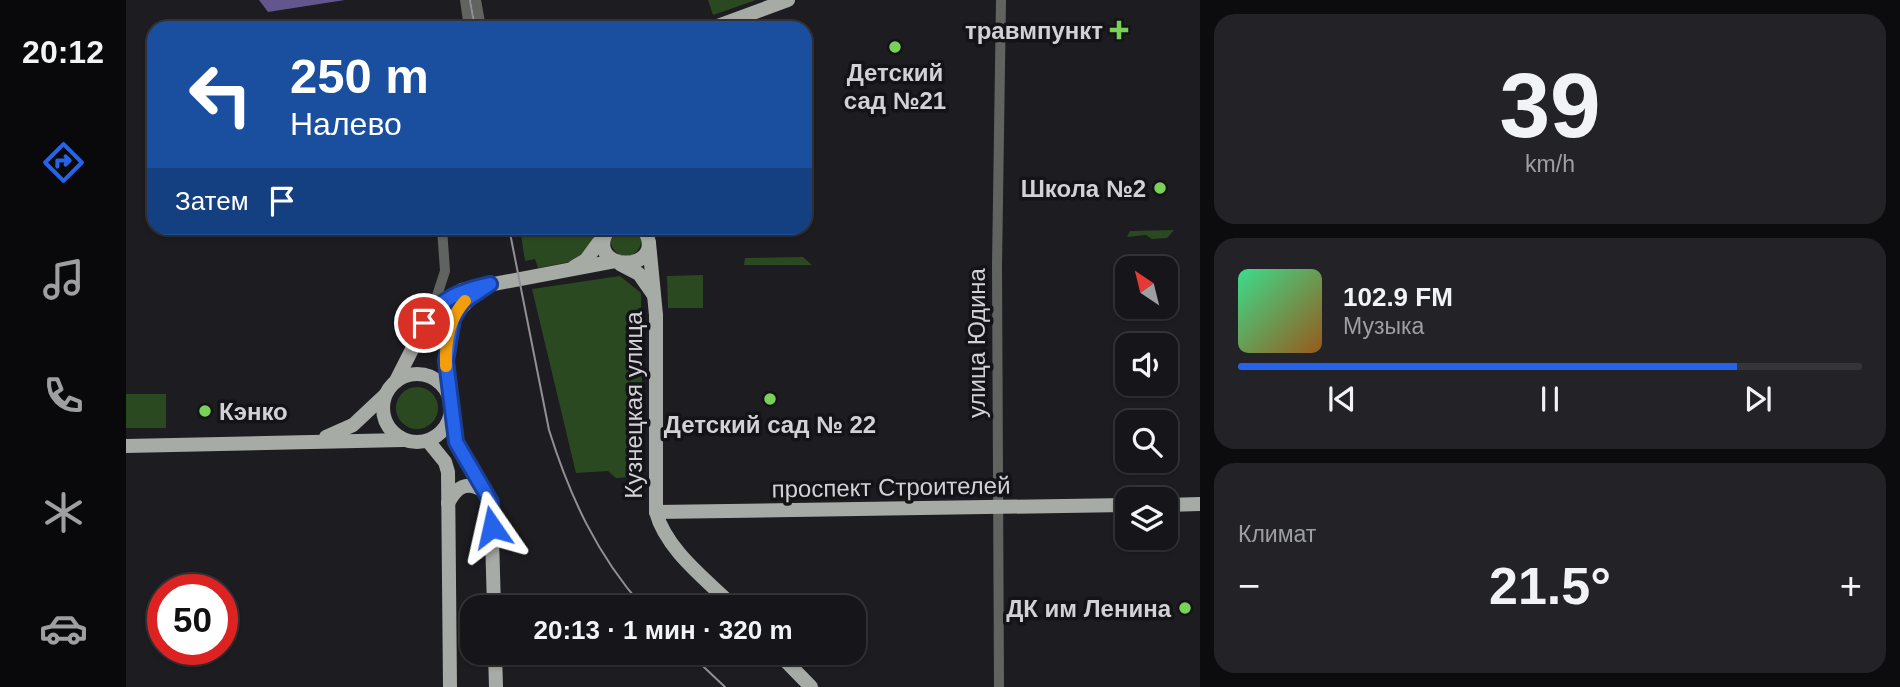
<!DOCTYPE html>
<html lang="ru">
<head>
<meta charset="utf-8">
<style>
	:root { --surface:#161519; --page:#232226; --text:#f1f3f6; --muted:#9e9fa2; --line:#353438; --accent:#2563eb }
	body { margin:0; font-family:Helvetica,sans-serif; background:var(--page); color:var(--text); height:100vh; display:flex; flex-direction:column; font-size:26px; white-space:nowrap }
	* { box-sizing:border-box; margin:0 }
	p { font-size:23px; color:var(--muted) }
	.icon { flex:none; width:38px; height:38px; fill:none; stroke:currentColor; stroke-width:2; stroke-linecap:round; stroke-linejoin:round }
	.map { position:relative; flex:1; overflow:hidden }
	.side { display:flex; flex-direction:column; gap:14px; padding:14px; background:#0c0c0e; width:700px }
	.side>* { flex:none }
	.hud { position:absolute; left:21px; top:21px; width:665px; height:214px; border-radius:21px; box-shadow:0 2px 5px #0004,0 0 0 2px var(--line); background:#1a4fa0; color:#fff; overflow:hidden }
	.needle { width:46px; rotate:325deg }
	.controls { position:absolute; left:989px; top:256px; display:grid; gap:14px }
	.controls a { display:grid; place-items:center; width:63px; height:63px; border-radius:14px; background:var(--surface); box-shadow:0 2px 5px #0004,0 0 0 2px var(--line); font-size:35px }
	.speed { position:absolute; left:21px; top:574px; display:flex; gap:14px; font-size:35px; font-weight:700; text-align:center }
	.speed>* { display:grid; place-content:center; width:91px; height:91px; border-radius:50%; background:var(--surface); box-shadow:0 2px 5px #0004,0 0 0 2px var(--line); line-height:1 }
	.speed .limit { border:10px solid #d22; background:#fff; color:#111 }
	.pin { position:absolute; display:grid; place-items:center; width:60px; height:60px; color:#fff; margin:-30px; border:4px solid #fff; border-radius:50%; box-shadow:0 2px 7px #0007 }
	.me { position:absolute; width:77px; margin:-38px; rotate:349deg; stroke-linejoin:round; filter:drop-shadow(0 0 5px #0008) }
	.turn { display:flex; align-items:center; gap:24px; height:147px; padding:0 28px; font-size:32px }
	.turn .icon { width:91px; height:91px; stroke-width:2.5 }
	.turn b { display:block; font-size:49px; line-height:60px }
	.then { display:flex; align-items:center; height:66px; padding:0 28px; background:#0003; gap:14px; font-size:26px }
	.big { font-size:52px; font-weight:700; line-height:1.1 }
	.side .card { flex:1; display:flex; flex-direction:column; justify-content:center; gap:10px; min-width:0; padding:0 24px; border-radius:21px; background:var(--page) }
	.side .dial { align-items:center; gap:0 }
	.dial b { font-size:91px; line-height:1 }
	.song { display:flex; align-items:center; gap:21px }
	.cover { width:84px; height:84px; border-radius:10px; background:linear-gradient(135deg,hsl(150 70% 55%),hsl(30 70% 35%)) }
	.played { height:7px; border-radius:4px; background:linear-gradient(90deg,var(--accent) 80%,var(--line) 80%) }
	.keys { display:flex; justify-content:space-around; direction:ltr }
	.heat { display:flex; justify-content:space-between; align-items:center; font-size:38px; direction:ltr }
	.trip { position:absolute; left:334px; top:595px; width:406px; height:70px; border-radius:21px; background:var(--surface); box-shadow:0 2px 5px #0004,0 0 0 2px var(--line); font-weight:700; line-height:70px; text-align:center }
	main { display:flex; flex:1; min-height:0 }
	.menu { display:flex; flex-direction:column; width:126px; justify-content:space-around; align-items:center; background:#09080a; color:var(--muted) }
	.menu .icon { width:49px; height:49px }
	.menu .on { color:var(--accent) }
	.menu b { font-size:32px; color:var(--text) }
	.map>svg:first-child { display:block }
	.green { fill:#2b4921 }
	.water { fill:#63568d }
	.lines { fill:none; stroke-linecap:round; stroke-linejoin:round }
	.minor { stroke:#616361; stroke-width:10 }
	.major { stroke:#a7aba6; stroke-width:14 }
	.rail { stroke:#919095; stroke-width:2 }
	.route-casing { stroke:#184099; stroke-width:18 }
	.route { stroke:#2563eb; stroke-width:12 }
	.slow { stroke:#f59e0b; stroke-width:12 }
	.poi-dot { fill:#79d158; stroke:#141318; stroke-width:2.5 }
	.labels { text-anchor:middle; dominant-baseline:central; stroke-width:7; stroke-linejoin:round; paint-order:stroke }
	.poi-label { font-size:24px; font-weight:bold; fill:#d2d1d5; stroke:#141318; text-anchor:end }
	.street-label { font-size:24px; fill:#d2d1d5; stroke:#141318 }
</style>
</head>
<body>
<main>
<nav class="menu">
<b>20:12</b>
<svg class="icon on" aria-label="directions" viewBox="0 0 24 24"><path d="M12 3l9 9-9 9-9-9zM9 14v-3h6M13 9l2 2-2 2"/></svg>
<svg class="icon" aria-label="music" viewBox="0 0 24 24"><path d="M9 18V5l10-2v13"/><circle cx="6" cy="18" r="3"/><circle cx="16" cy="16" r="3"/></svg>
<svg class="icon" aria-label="phone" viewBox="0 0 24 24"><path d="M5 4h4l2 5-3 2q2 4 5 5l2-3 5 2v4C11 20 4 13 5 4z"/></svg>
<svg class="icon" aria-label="climate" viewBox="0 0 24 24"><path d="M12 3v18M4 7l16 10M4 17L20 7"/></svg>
<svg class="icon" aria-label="car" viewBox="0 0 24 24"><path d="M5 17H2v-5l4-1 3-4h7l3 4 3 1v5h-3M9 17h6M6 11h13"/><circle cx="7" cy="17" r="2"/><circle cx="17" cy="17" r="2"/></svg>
</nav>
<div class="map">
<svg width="1074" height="687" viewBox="0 0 1074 687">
	<rect width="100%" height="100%" fill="#1d1c21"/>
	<g class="green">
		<path d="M582 0H630L587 15Z"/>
		<circle cx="500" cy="241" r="15"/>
		<path d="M394 228H466L467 239 454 260 412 268 409 259 399 261Z"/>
		<path d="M1048 230 1041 238 1026 239 1020 235 1001 237 1004 231Z"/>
		<path d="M677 257 686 265H618L619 258Z"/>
		<path d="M577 275V308H542L541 276Z"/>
		<path d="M494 276 515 293 517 476 490 478 482 471 450 473 406 289Z"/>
		<circle cx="291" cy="408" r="21"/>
		<rect x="0" y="394" width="40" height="34"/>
	</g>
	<path class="water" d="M133 0H219L142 12Z"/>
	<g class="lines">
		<g class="minor">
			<path d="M339 0 343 28"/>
			<path d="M350 0 355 28"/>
			<path d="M307 308 319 271 316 228"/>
			<path d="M873 687 871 266 875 0"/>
		</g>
		<g class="major">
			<path d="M586 28 662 0"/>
			<path d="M483 228C454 274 546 274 517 228"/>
			<path d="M523 243 530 315V512C540 550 581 580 608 607"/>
			<path d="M494 264 513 274 527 294"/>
			<path d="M448 267 460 260 479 234"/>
			<circle cx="291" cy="408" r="34"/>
			<path d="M270 381 307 308 336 290 489 261"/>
			<path d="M323 393C318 346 316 316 358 288"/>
			<path d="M324 419 330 442 365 502 368 607"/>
			<path d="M200 437 227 425 259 395"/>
			<path d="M302 441 319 462 322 472 324 687"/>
			<path d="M0 446 277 440"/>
			<path d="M322 503C331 487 340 480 358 491"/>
			<path d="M1040 505 1074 504"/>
			<path d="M530 512 1001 505"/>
			<path d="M369 653 370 687"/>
			<path d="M652 653 685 687"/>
		</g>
		<g class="rail">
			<path d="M344 0 349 28"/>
			<path d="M383 228 423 430C444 497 471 555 517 607"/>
			<path d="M563 653 599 687"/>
		</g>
	</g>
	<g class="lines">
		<g class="route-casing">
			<path id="route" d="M298 323C314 298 336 290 364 284L337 302 327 319 320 361 330 442 365 502 366 527"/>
		</g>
		<use href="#route" class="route"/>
		<path class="slow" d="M320 366C319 343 323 318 339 301"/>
	</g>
	<g class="poi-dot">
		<path d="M989.5 19.5h7v7h7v7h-7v7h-7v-7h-7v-7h7z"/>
		<circle cx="769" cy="47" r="7"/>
		<circle cx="1034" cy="188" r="7"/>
		<circle cx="644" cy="399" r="7"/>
		<circle cx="79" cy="411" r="7"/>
		<circle cx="1059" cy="608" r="7"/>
	</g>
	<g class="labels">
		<g class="poi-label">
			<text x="977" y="30">травмпункт</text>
			<text x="769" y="72" text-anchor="middle">Детский<tspan x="769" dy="28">сад №21</tspan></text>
			<text x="1020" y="188">Школа №2</text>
			<text x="93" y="411" text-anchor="start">Кэнко</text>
			<text x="644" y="424" text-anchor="middle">Детский сад № 22</text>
			<text x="1045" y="608">ДК им Ленина</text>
		</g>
		<g class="street-label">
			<text transform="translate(850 343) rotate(-90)">улица Юдина</text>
			<text transform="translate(507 405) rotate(-90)">Кузнецкая улица</text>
			<text transform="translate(765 487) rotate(-1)">проспект Строителей</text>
		</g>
	</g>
</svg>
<div class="controls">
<a><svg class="needle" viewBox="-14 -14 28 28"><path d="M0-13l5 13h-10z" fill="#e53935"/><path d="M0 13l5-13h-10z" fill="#9e9fa2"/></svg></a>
<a><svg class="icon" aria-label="sound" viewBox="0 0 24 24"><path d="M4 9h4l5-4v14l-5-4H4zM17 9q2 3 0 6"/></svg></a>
<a><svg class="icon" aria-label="search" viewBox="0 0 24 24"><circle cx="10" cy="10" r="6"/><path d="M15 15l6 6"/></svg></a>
<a><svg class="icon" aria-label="layers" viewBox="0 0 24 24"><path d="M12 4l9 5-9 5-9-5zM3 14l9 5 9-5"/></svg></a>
</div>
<div class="speed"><div class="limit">50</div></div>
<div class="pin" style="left:298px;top:323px;background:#d93025"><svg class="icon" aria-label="arrive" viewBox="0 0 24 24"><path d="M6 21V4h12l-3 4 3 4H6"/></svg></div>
<svg class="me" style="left:366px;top:527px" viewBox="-20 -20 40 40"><path d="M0-17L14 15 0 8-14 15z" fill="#2563eb" stroke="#fff" stroke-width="4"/></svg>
<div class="trip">20:13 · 1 мин · 320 m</div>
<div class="hud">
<div class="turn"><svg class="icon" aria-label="left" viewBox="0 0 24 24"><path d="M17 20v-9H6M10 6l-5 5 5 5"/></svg><div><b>250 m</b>Налево</div></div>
<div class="then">Затем<svg class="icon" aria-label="arrive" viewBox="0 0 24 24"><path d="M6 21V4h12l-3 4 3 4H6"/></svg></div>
</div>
</div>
<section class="side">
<div class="card dial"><b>39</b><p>km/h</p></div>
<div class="card">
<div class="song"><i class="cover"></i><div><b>102.9 FM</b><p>Музыка</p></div></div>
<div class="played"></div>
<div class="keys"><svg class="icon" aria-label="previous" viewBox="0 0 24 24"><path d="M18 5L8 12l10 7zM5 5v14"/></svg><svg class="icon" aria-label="pause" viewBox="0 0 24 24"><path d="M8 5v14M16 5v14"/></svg><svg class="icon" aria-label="next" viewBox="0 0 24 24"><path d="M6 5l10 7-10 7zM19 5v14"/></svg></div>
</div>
<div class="card"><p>Климат</p>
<div class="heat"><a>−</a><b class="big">21.5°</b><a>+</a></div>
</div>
</section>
</main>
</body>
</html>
